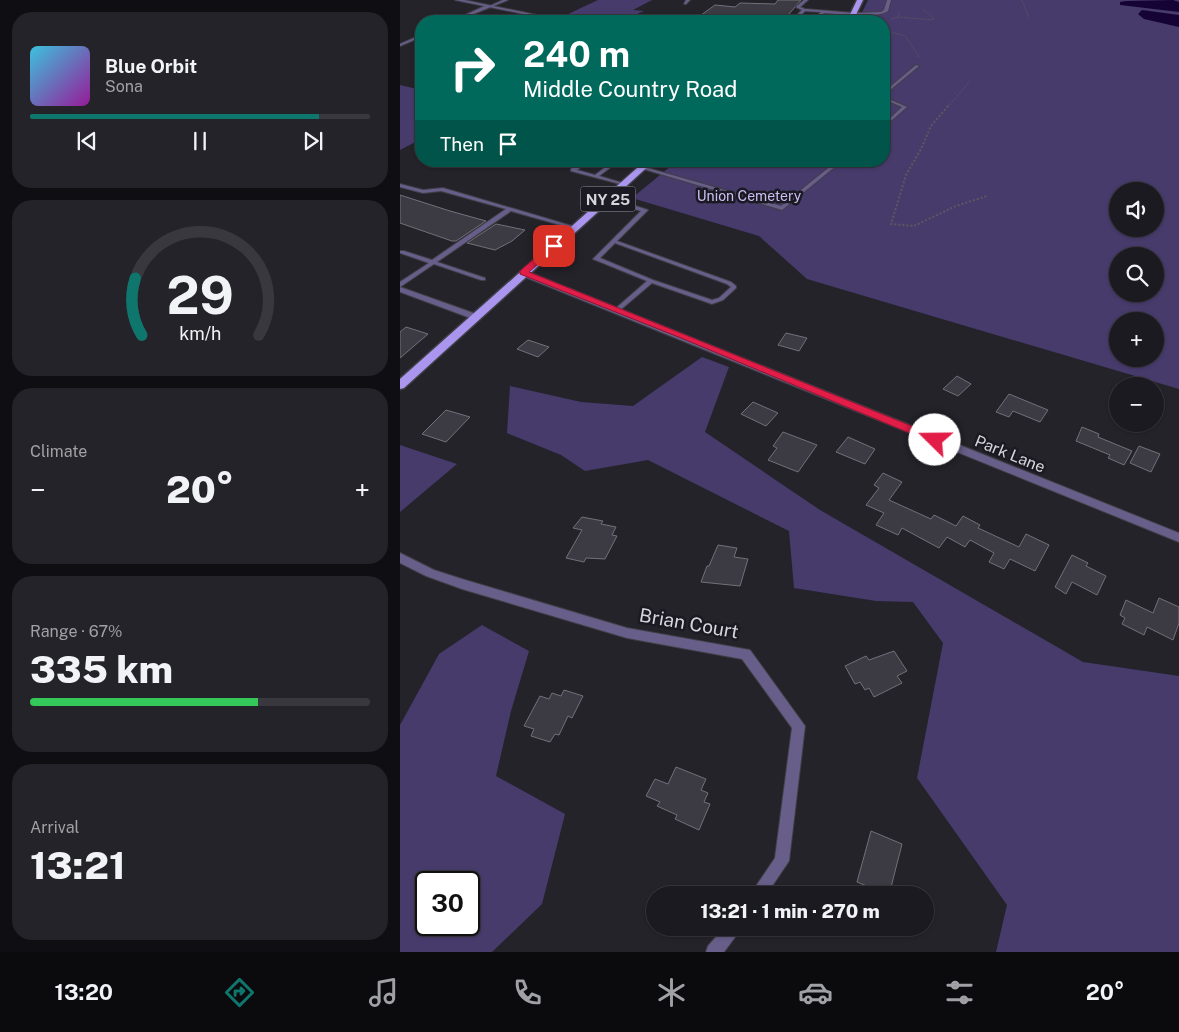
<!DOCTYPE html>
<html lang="en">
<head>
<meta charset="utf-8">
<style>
	:root { --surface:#1b1a20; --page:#242329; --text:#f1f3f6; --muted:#a0a1a5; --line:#39383e; --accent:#0f766e }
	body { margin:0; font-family:"Public Sans",sans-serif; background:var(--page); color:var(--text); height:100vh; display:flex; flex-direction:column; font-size:19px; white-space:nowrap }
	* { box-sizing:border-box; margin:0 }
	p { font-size:16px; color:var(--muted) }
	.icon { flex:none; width:28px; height:28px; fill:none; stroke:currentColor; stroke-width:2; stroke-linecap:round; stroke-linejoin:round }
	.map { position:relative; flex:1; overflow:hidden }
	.sheet { display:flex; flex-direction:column; gap:12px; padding:12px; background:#0f0e12; width:400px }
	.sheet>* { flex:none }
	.top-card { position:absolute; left:15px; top:15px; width:475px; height:152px; border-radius:20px; box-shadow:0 1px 4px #0004,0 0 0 1px var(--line); background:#00695c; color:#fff; overflow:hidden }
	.buttons { position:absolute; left:709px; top:182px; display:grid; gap:10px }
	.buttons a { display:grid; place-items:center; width:55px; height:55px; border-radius:50%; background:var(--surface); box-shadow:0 1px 4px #0004,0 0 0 1px var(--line); font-size:25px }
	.speed { position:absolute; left:15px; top:871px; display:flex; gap:10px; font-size:25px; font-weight:700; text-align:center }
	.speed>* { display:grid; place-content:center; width:65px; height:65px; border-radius:50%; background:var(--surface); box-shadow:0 1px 4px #0004,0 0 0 1px var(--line); line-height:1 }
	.speed .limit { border:2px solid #111; border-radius:8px; background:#fff; color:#111 }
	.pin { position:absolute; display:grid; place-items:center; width:42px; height:42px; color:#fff; margin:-21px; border-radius:10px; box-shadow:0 2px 8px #0006 }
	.me { position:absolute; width:55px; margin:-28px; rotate:292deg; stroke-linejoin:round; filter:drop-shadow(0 0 4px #0008) }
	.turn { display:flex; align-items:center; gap:18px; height:105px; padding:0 25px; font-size:22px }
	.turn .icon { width:65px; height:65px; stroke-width:2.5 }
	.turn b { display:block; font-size:35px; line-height:42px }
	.then { display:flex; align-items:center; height:48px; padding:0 25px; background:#0003; gap:10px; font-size:19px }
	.big { font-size:38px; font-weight:800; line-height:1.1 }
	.sheet .tile { flex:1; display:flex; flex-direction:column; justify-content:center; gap:8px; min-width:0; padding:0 18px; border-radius:20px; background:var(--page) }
	.sheet .dial { align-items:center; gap:0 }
	.dial svg { height:130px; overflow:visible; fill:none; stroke:var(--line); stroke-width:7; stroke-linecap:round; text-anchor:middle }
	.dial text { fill:var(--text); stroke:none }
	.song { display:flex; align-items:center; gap:15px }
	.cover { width:60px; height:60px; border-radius:8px; background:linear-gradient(135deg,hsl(190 70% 55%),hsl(300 70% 35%)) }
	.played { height:5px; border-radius:2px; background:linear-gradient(90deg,var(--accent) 85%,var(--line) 85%) }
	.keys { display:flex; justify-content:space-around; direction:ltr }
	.heat { display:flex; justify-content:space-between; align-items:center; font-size:28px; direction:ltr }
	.charge { height:8px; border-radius:4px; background:linear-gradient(90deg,#34c759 67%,var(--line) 0) }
	.trip { position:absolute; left:246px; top:886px; width:288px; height:50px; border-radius:25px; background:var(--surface); box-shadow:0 1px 4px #0004,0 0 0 1px var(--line); font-weight:800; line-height:50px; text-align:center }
	.tabs { display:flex; height:80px; justify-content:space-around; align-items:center; background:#0b0a0d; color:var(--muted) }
	.tabs .icon { width:35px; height:35px }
	.tabs .active { color:var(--accent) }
	.tabs b { font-size:22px; color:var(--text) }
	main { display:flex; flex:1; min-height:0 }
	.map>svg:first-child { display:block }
	.green { fill:#473b6c; fill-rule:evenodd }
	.water { fill:#160335 }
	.building { fill:#3c3a42; stroke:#72707a }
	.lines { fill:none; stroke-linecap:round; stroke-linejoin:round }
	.lane-casing { stroke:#403f46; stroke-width:2 }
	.street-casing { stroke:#403f46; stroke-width:2 }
	.primary-casing { stroke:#403f46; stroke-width:3 }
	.path-far1 { stroke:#5a5960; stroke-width:1; stroke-dasharray:1 1; stroke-linecap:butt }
	.path { stroke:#5a5960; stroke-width:2; stroke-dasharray:2 2; stroke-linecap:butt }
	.lane { fill:#675e89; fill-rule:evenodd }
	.street { fill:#675e89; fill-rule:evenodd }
	.primary { fill:#ab96ef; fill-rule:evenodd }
	.route { fill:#e11d48; stroke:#92132f }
	.labels { text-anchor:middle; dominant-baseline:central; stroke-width:5; stroke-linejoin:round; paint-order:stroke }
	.far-park-label { font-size:14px; fill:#cbc0f4; stroke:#1b1921 }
	.shield { fill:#1b1921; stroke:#9e9da3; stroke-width:1 }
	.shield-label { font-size:15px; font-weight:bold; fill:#d6d5db }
	.street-label { font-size:16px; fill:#d6d5db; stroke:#1b1921 }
	.near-street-label { font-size:19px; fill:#d6d5db; stroke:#1b1921 }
</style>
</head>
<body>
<main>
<section class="sheet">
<div class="tile">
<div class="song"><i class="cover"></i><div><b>Blue Orbit</b><p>Sona</p></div></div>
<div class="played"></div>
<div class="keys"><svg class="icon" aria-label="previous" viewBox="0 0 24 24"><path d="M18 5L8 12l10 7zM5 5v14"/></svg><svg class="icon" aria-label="pause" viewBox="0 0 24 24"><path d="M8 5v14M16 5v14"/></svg><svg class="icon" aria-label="next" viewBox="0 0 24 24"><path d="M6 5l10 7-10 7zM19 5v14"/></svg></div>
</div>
<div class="tile dial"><svg viewBox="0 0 100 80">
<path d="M14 69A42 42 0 1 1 86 69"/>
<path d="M14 69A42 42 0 0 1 10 34" stroke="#0f766e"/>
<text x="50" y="56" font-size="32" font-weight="700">29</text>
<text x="50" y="72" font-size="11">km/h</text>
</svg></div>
<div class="tile"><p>Climate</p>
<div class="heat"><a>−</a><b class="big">20°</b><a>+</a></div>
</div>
<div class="tile"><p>Range · 67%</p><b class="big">335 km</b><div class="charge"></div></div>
<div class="tile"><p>Arrival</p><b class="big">13:21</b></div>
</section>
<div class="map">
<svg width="779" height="952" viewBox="0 0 779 952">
	<rect width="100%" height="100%" fill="#24232a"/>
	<g class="green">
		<path d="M198 0H252L233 10 244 11 221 21H193L164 16Z"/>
		<path d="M468 0H779V389L407 279 359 236 232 198 277 161H484V21H458ZM718 191H755V229H718ZM718 256H755V294H718ZM718 321H755V359H718Z"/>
		<path d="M0 85 21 90V139L0 150Z"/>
		<path d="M302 357 329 367 305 432 420 510 683 662 779 676V952H596L607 905 517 778 543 643 513 602 476 601 394 588 389 531 248 460 185 471 161 455 107 433 110 386 181 402 233 406Z"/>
		<path d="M0 445 57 464 0 512Z"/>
		<path d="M82 625 129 651 111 711 96 776 165 814 142 904 92 952H0V725L39 654ZM26 882H69V925H26Z"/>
	</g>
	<g class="water">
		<path d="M773 0 779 2V12L720 5V2L726 1Z"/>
		<path d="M742 10 779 15V27L744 19 738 14Z"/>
	</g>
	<g class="building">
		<path d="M378 0H401L383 21H293L315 5 335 7 340 3 375 4Z"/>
		<path d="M0 195 50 211 86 221 56 241H52L0 223Z"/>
		<path d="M96 224 125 230 112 241 95 250 67 243Z"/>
		<path d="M6 327 28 334 0 358V332Z"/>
		<path d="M386 333 407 338 399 351 378 345Z"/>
		<path d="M128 340 149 347 138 357 117 349Z"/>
		<path d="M557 376 571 384 558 396 543 389Z"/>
		<path d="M609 394 648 410 640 422 613 411 609 417 596 412Z"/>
		<path d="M353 402 378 413 366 426 341 414Z"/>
		<path d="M46 410 70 417 46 442 22 434Z"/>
		<path d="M682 427 699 434 698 437 732 451 724 465 708 458 710 455 676 441Z"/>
		<path d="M383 432 417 445 398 472 368 460 377 448 373 446Z"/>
		<path d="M448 437 475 449 465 464 436 452Z"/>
		<path d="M739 446 760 454 751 472 730 463Z"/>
		<path d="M483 473 502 482 489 500 531 519 534 515 556 526 563 516 580 525 578 528 619 547 626 534 649 545 635 571 610 559 604 569 589 562 594 553 570 540 565 547 547 537 539 548 502 528 498 535 476 525 484 513 466 505 479 488 474 485Z"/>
		<path d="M182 517 203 521 201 524 216 527 212 535 217 536 205 559 186 558 184 562 166 558 182 530 173 528Z"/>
		<path d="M318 545 337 548 334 557 348 559 340 586 301 582 307 566H309Z"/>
		<path d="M672 555 688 563 686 566 706 576 697 595 672 582 666 594 655 587Z"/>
		<path d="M759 598 779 607V623L773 640 747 627 744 635 722 624 725 618 720 615 726 600 753 613Z"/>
		<path d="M494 651 507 671 497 676 502 683 474 697 469 688 465 690 460 682 455 684 445 666 466 656 469 660Z"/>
		<path d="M164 690 183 696 172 718 168 716 159 735 155 734 150 742 131 736 134 729 124 726 140 696 149 699 152 693 161 696Z"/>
		<path d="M276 767 306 779 301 790 308 793 304 802 310 804 299 830 275 819 277 815 257 806 260 802 246 796 255 779 268 784Z"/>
		<path d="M471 831 502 844 489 895 457 882Z"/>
	</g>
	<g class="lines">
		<g class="lane-casing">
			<g id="lane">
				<path d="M103 0H108L56 21H52L87 5 90 6Z"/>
				<path d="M286 0H290L286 4H284Z"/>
				<path d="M404 0H408L400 7 405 9 455 13 481 12 484 10 487 0H491L488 11C476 19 439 14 424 13L416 21H412L421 12 405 11 395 21H391L402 10 396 7Z"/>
				<path d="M21 35V37L0 46V44Z"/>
				<path d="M516 65 519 66 484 95V92Z"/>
				<path d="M484 97 507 107 484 127V124L502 107 484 99Z"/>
				<path d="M183 161H188L177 170 195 175 214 161H219L199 176 226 184 224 185 171 171V169Z"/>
				<path d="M437 161H442L382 210 240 168 244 167 381 206Z"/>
				<path d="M0 184 23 190 43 188 179 228 174 229 111 211 37 262 85 278V280H81L34 264 0 287V282L29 263 0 253V251H4L32 260 106 209 41 191 23 193 0 187Z"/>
				<path d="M208 197 248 210 217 241 331 282 336 286V288L323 300 312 304 252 283 219 311H215V309L247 281 193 259 241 211 206 200V198ZM215 243 327 284 331 287 319 298 312 300 253 280 200 258Z"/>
			</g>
		</g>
		<g class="street-casing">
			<g id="street">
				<path d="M55 0H64L166 21H158Z"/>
				<path d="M120 271H126L779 533V542L120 275Z"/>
				<path d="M0 287 79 315 80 317 76 319H73L0 292Z"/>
				<path d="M0 553 34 570 62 579 227 628 350 650 405 726 389 861 366 895H350L375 858 392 728 342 659 227 638 62 589 26 576 0 563Z"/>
				<path d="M324 928H341L338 933 324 952H306L308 946Z"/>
			</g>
		</g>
		<g class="primary-casing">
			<g id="primary">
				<path d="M457 0H463L453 21H447Z"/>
				<path d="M245 161H254L4 388 0 389V379Z"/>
			</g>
		</g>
		<g class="path-far1">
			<path d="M622 0 629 18"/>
			<path d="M498 17 533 20 534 18 522 9"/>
			<path d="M491 19 498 17 499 13"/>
			<path d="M484 30 505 36 518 55V58"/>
			<path d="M547 108 570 81"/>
		</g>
		<path class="path" d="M548 106 531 126 521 149 506 175 491 224 514 226 556 206 587 196"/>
		<use href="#lane" class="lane"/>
		<use href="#street" class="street"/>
		<use href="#primary" class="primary"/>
	</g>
	<path class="route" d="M151 244 158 246 129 272 539 437 540 440 539 442H531L281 338 120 274V271Z"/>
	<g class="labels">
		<g class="far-park-label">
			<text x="349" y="196">Union Cemetery</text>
		</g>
		<rect class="shield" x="180.5" y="186.5" width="55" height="25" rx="4"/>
		<g class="shield-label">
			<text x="208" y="199">NY 25</text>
		</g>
		<g class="street-label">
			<text transform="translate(610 454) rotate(22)">Park Lane</text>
		</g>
		<g class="near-street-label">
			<text transform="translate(289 623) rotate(10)">Brian Court</text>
		</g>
	</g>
</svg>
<div class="buttons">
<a><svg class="icon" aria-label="sound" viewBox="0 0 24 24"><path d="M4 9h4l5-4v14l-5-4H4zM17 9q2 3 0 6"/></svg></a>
<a><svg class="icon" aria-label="search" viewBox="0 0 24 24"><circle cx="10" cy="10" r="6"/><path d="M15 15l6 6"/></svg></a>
<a>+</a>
<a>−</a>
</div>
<div class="speed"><div class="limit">30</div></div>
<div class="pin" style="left:154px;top:246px;background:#d93025"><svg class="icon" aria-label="arrive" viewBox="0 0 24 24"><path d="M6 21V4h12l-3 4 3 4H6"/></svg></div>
<svg class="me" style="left:535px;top:440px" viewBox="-20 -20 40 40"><circle r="19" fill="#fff"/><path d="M0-13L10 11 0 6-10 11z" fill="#e11d48"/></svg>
<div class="trip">13:21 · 1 min · 270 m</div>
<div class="top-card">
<div class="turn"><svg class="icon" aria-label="right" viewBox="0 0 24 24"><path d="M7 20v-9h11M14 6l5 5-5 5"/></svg><div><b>240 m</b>Middle Country Road</div></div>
<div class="then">Then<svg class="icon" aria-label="arrive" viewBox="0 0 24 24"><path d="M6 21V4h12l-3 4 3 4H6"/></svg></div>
</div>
</div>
</main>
<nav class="tabs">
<b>13:20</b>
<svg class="icon active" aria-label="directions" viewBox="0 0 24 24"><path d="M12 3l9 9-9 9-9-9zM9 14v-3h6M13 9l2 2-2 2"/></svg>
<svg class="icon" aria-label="music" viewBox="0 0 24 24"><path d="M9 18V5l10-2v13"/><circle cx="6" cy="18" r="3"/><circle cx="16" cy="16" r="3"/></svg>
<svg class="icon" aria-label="phone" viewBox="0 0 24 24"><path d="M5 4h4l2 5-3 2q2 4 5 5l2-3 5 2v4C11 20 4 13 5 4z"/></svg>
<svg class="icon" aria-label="climate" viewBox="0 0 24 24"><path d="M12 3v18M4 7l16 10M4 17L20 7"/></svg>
<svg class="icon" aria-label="car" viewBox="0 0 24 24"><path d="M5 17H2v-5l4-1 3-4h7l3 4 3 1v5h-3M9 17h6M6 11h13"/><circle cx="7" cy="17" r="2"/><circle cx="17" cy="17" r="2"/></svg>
<svg class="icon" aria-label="filters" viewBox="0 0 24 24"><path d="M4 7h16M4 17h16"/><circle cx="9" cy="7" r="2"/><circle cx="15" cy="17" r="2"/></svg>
<b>20°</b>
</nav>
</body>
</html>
